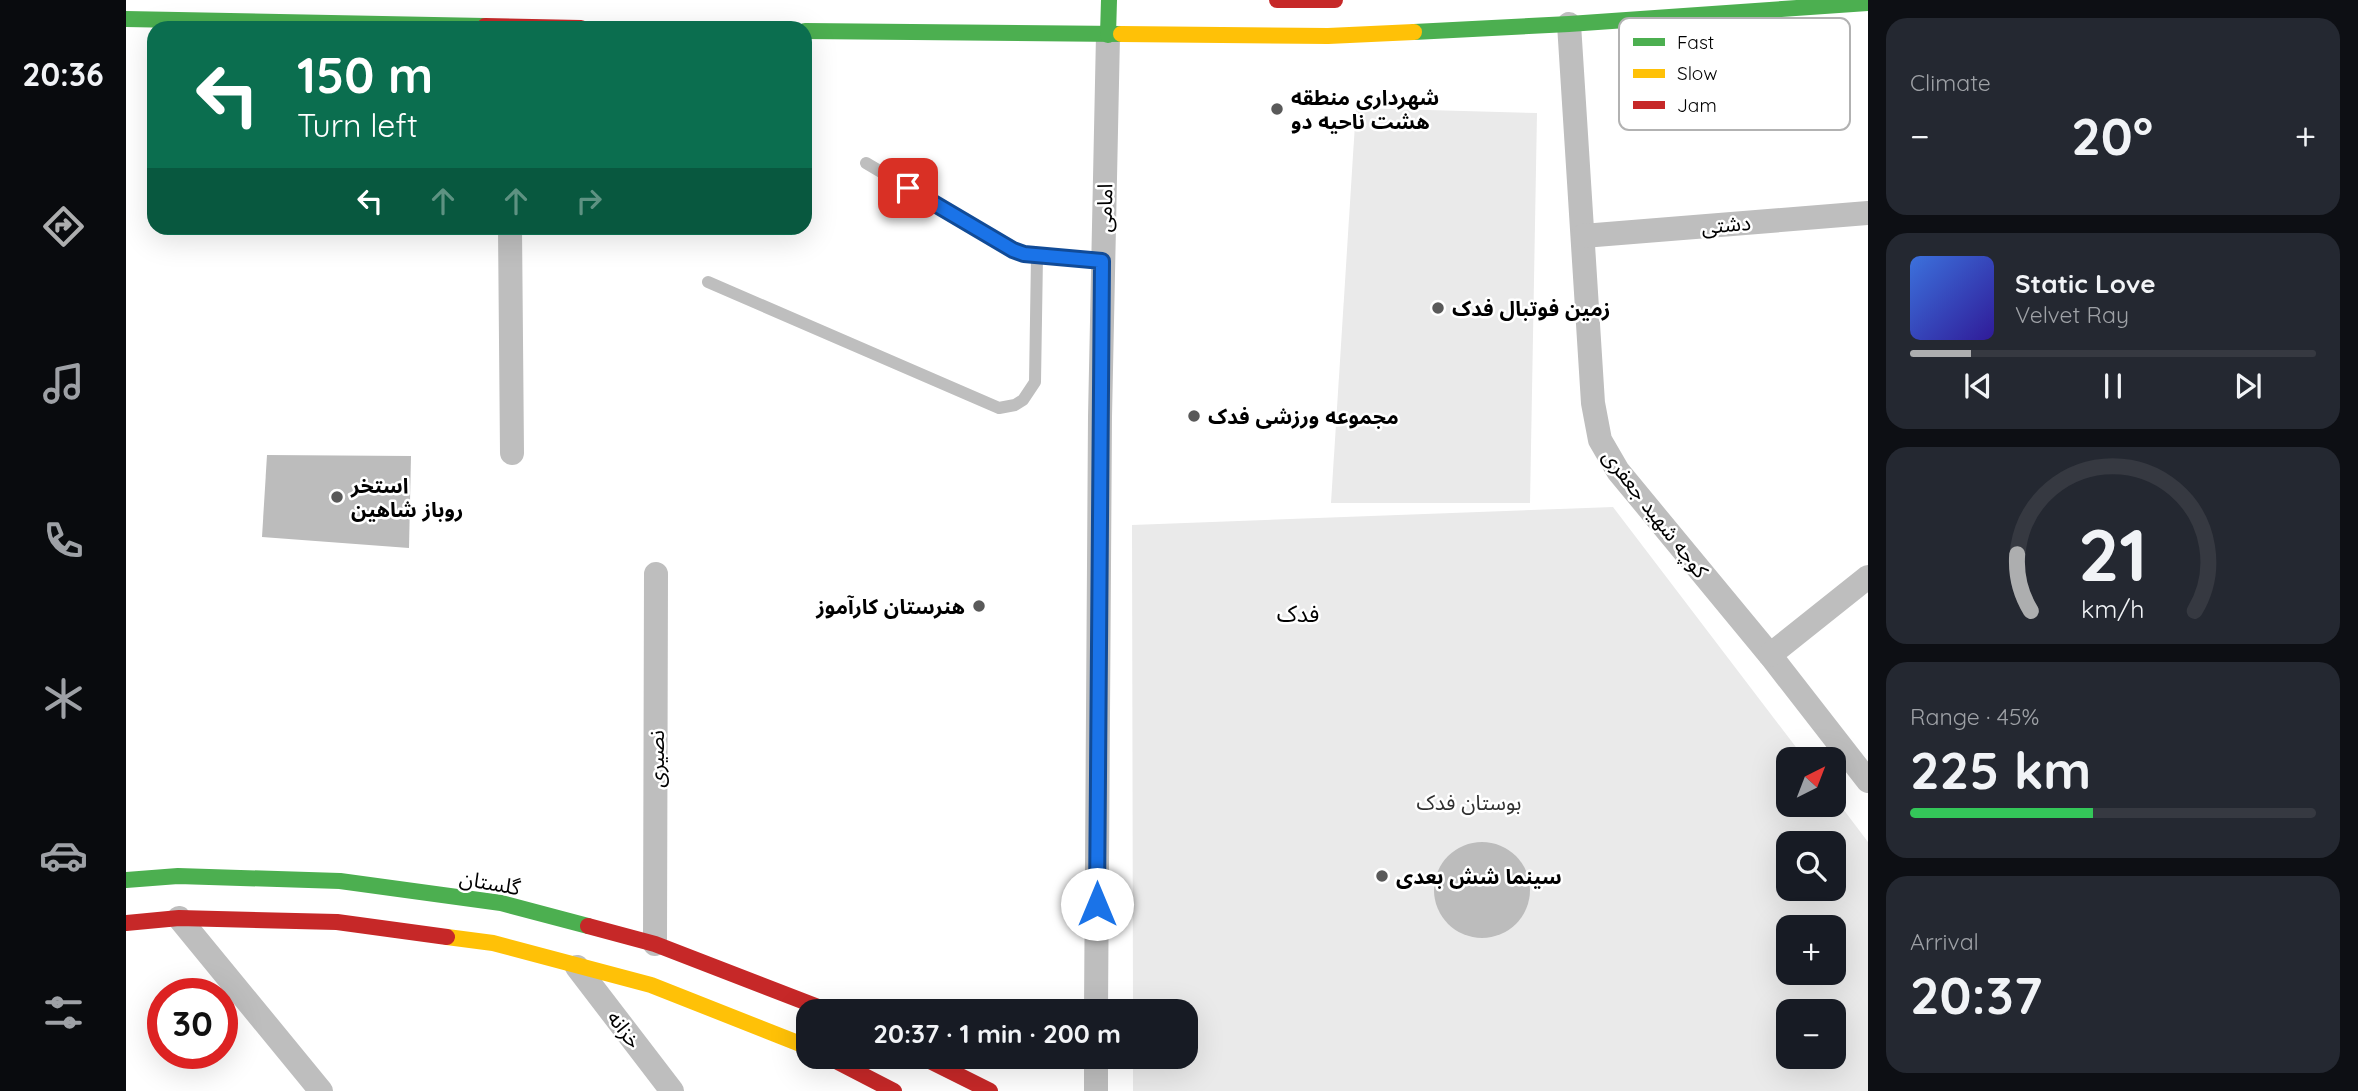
<!DOCTYPE html>
<html lang="en">
<head>
<meta charset="utf-8">
<style>
	:root { --surface:#171b24; --page:#242831; --text:#f1f3f6; --muted:#9ea1a6; --line:#363941; --accent:#adaeaf }
	body { margin:0; font-family:Quicksand,"Noto Sans Arabic",sans-serif; background:var(--page); color:var(--text); height:100vh; display:flex; flex-direction:column; font-size:26px; white-space:nowrap }
	* { box-sizing:border-box; margin:0 }
	p { font-size:23px; color:var(--muted) }
	.icon { flex:none; width:38px; height:38px; fill:none; stroke:currentColor; stroke-width:2; stroke-linecap:round; stroke-linejoin:round }
	.map { position:relative; flex:1; overflow:hidden }
	.sheet { display:flex; flex-direction:column; gap:18px; padding:18px; background:#0d0f14; width:490px }
	.sheet>* { flex:none }
	.banner { position:absolute; left:21px; top:21px; width:665px; height:214px; border-radius:21px; box-shadow:0 7px 28px #0002; background:#0b6e4f; color:#fff; overflow:hidden }
	.needle { width:46px; rotate:42deg }
	.buttons { position:absolute; left:1650px; top:747px; display:grid; gap:14px }
	.buttons a { display:grid; place-items:center; width:70px; height:70px; border-radius:14px; background:var(--surface); box-shadow:0 7px 28px #0002; font-size:35px }
	.speed { position:absolute; left:21px; top:978px; display:flex; gap:14px; font-size:35px; font-weight:700; text-align:center }
	.speed>* { display:grid; place-content:center; width:91px; height:91px; border-radius:50%; background:var(--surface); box-shadow:0 7px 28px #0002; line-height:1 }
	.speed .limit { border:10px solid #d22; background:#fff; color:#111 }
	.pin { position:absolute; display:grid; place-items:center; width:60px; height:60px; color:#fff; margin:-30px; border-radius:14px; box-shadow:0 4px 10px #0006 }
	.me { position:absolute; width:77px; margin:-38px; rotate:0deg; stroke-linejoin:round; filter:drop-shadow(0 0 5px #0008) }
	.turn { display:flex; align-items:center; gap:24px; height:147px; padding:0 35px; font-size:32px }
	.turn .icon { width:91px; height:91px; stroke-width:2.5 }
	.turn b { display:block; font-size:49px; line-height:60px }
	.lanes { display:flex; align-items:center; height:66px; padding:0 35px; background:#0003; justify-content:center; gap:35px; direction:ltr }
	.lanes .off { opacity:.35 }
	.big { font-size:52px; font-weight:700; line-height:1.1 }
	.sheet .card { flex:1; display:flex; flex-direction:column; justify-content:center; gap:10px; min-width:0; padding:0 24px; border-radius:21px; background:var(--page) }
	.sheet .dial { align-items:center; gap:0 }
	.dial svg { height:182px; overflow:visible; fill:none; stroke:var(--line); stroke-width:7; stroke-linecap:round; text-anchor:middle }
	.dial text { fill:var(--text); stroke:none }
	.song { display:flex; align-items:center; gap:21px }
	.cover { width:84px; height:84px; border-radius:10px; background:linear-gradient(135deg,hsl(220 70% 55%),hsl(250 70% 35%)) }
	.played { height:7px; border-radius:4px; background:linear-gradient(90deg,var(--accent) 15%,var(--line) 15%) }
	.keys { display:flex; justify-content:space-around; direction:ltr }
	.heat { display:flex; justify-content:space-between; align-items:center; font-size:38px; direction:ltr }
	.charge { height:10px; border-radius:5px; background:linear-gradient(90deg,#34c759 45%,var(--line) 0) }
	.trip { position:absolute; left:670px; top:999px; width:402px; height:70px; border-radius:21px; background:var(--surface); box-shadow:0 7px 28px #0002; font-weight:700; line-height:70px; text-align:center }
	main { display:flex; flex:1; min-height:0 }
	.menu { display:flex; flex-direction:column; width:126px; justify-content:space-around; align-items:center; background:#090b0e; color:var(--muted) }
	.menu .icon { width:49px; height:49px }
	.menu .current { color:var(--accent) }
	.menu b { font-size:32px; color:var(--text) }
	.map>svg:first-child { display:block }
	.green { fill:#eaeaea; fill-rule:evenodd }
	.water { fill:#bcbcbc }
	.lines { fill:none; stroke-linecap:round; stroke-linejoin:round }
	.lane { stroke:#bebebe; stroke-width:12 }
	.street { stroke:#bebebe; stroke-width:24 }
	.fast { stroke:#4caf50; stroke-width:16 }
	.slow { stroke:#ffc107; stroke-width:16 }
	.jam { stroke:#c62828; stroke-width:16 }
	.route-casing { stroke:#114b97; stroke-width:18 }
	.route { stroke:#1a73e8; stroke-width:12 }
	.poi-dot { fill:#595959; stroke:#fff; stroke-width:2.5 }
	.labels { text-anchor:middle; dominant-baseline:central; stroke-width:5; stroke-linejoin:round; paint-order:stroke }
	.poi-label { font-size:21px; font-weight:bold; fill:#000; stroke:#fff; text-anchor:start }
	.street-label { font-size:21px; fill:#000; stroke:#fff }
	.park-label { font-size:21px; fill:#303030; stroke:#fff }
	.neighbourhood-label { font-size:23px; fill:#000; stroke:#fff }
	.key { fill:#fff; stroke:#b2b2b2; stroke-width:2 }
	.key-label { font-size:19px; fill:#000 }
</style>
</head>
<body>
<main>
<nav class="menu">
<b>20:36</b>
<svg class="icon current" aria-label="directions" viewBox="0 0 24 24"><path d="M12 3l9 9-9 9-9-9zM9 14v-3h6M13 9l2 2-2 2"/></svg>
<svg class="icon" aria-label="music" viewBox="0 0 24 24"><path d="M9 18V5l10-2v13"/><circle cx="6" cy="18" r="3"/><circle cx="16" cy="16" r="3"/></svg>
<svg class="icon" aria-label="phone" viewBox="0 0 24 24"><path d="M5 4h4l2 5-3 2q2 4 5 5l2-3 5 2v4C11 20 4 13 5 4z"/></svg>
<svg class="icon" aria-label="climate" viewBox="0 0 24 24"><path d="M12 3v18M4 7l16 10M4 17L20 7"/></svg>
<svg class="icon" aria-label="car" viewBox="0 0 24 24"><path d="M5 17H2v-5l4-1 3-4h7l3 4 3 1v5h-3M9 17h6M6 11h13"/><circle cx="7" cy="17" r="2"/><circle cx="17" cy="17" r="2"/></svg>
<svg class="icon" aria-label="filters" viewBox="0 0 24 24"><path d="M4 7h16M4 17h16"/><circle cx="9" cy="7" r="2"/><circle cx="15" cy="17" r="2"/></svg>
</nav>
<div class="map">
<svg width="1742" height="1091" viewBox="0 0 1742 1091">
	<rect width="100%" height="100%" fill="#fff"/>
	<g class="green">
		<path d="M1230 108 1411 113 1404 503H1205Z"/>
		<path d="M1487 507 1679 759 1662 760V805H1708V797L1742 842V1091H1007V1057H1060V1012L1007 1011 1006 525ZM1662 844H1708V889H1662ZM1662 928H1708V973H1662ZM1662 1012H1708V1057H1662Z"/>
	</g>
	<g class="water">
		<path d="M141 455 285 456 283 548 136 537Z"/>
		<circle cx="1356" cy="890" r="48"/>
	</g>
	<g class="lines">
		<g class="lane">
			<path d="M740 163 887 250 911 256 976 261"/>
			<path d="M582 282 873 408 889 405 897 400 909 382 911 256"/>
		</g>
		<g class="street">
			<path d="M1443 24 1467 403 1474 440 1492 471 1644 655 1742 781"/>
			<path d="M384 228 386 453"/>
			<path d="M1457 236 1742 213"/>
			<path d="M1644 655 1742 577"/>
			<path d="M53 918 195 1091"/>
			<path d="M529 944 530 574"/>
			<path d="M451 967 546 1091"/>
			<path d="M970 1012 974 417 982 35"/>
			<path d="M970 1091V1057"/>
		</g>
		<g class="fast">
			<path d="M0 19 359 26"/>
			<path d="M679 31 995 34"/>
			<path d="M1288 32 1443 24 1742 3"/>
			<path d="M982 35 983 0"/>
			<path d="M0 880 52 876 214 881 375 903 462 926"/>
		</g>
		<g class="slow">
			<path d="M995 34 1202 36 1288 32"/>
			<path d="M321 937 367 943 525 985 682 1047"/>
		</g>
		<g class="jam">
			<path d="M1151 0H1209"/>
			<path d="M359 26 455 28"/>
			<path d="M0 923 53 918 211 922 321 937"/>
			<path d="M462 926 529 944 705 1012"/>
			<path d="M702 1057 768 1091"/>
			<path d="M796 1057 864 1091"/>
		</g>
	</g>
	<g class="lines">
		<g class="route-casing">
			<path id="route" d="M782 188 887 250 898 254 976 261 971 904"/>
		</g>
		<use href="#route" class="route"/>
	</g>
	<g class="poi-dot">
		<circle cx="1151" cy="109" r="7"/>
		<circle cx="1312" cy="308" r="7"/>
		<circle cx="1068" cy="416" r="7"/>
		<circle cx="211" cy="497" r="7"/>
		<circle cx="853" cy="606" r="7"/>
		<circle cx="1256" cy="876" r="7"/>
	</g>
	<g class="labels">
		<g class="poi-label">
			<text x="1165" y="97">شهرداری منطقه<tspan x="1165" dy="24">هشت ناحیه دو</tspan></text>
			<text x="1326" y="308">زمین فوتبال فدک</text>
			<text x="1082" y="416">مجموعه ورزشی فدک</text>
			<text x="225" y="485">استخر<tspan x="225" dy="24">روباز شاهین</tspan></text>
			<text x="839" y="606" text-anchor="end">هنرستان کارآموز</text>
			<text x="1270" y="876">سینما شش بعدی</text>
		</g>
		<g class="street-label">
			<text transform="translate(978 208) rotate(-89)">امامی</text>
			<text transform="translate(1600 224) rotate(-5)">دشتی</text>
			<text transform="translate(1530 513) rotate(52)">کوچه شهید جعفری</text>
			<text transform="translate(530 759) rotate(-90)">نصیری</text>
			<text transform="translate(364 882) rotate(10)">گلستان</text>
			<text transform="translate(499 1029) rotate(53)">خزانه</text>
		</g>
		<g class="park-label">
			<text x="1343" y="802">بوستان فدک</text>
		</g>
		<g class="neighbourhood-label">
			<text x="1172" y="613">فدک</text>
		</g>
	</g>
	<rect x="1493" y="18" width="231" height="112" rx="10" class="key"/>
	<rect x="1507" y="38" width="32" height="8" fill="#4caf50"/>
	<rect x="1507" y="69" width="32" height="9" fill="#ffc107"/>
	<rect x="1507" y="101" width="32" height="8" fill="#c62828"/>
	<g class="key-label">
		<text x="1551" y="49">Fast</text>
		<text x="1551" y="80">Slow</text>
		<text x="1551" y="112">Jam</text>
	</g>
</svg>
<div class="buttons">
<a><svg class="needle" viewBox="-14 -14 28 28"><path d="M0-13l5 13h-10z" fill="#e53935"/><path d="M0 13l5-13h-10z" fill="#9ea1a6"/></svg></a>
<a><svg class="icon" aria-label="search" viewBox="0 0 24 24"><circle cx="10" cy="10" r="6"/><path d="M15 15l6 6"/></svg></a>
<a>+</a>
<a>−</a>
</div>
<div class="speed"><div class="limit">30</div></div>
<div class="pin" style="left:782px;top:188px;background:#d93025"><svg class="icon" aria-label="arrive" viewBox="0 0 24 24"><path d="M6 21V4h12l-3 4 3 4H6"/></svg></div>
<svg class="me" style="left:971px;top:904px" viewBox="-20 -20 40 40"><circle r="19" fill="#fff"/><path d="M0-13L10 11 0 6-10 11z" fill="#1a73e8"/></svg>
<div class="trip">20:37 · 1 min · 200 m</div>
<div class="banner">
<div class="turn"><svg class="icon" aria-label="left" viewBox="0 0 24 24"><path d="M17 20v-9H6M10 6l-5 5 5 5"/></svg><div><b>150 m</b>Turn left</div></div>
<div class="lanes"><svg class="icon" aria-label="left" viewBox="0 0 24 24"><path d="M17 20v-9H6M10 6l-5 5 5 5"/></svg><svg class="icon off" aria-label="ahead" viewBox="0 0 24 24"><path d="M12 20V5M6 11l6-6 6 6"/></svg><svg class="icon off" aria-label="ahead" viewBox="0 0 24 24"><path d="M12 20V5M6 11l6-6 6 6"/></svg><svg class="icon off" aria-label="right" viewBox="0 0 24 24"><path d="M7 20v-9h11M14 6l5 5-5 5"/></svg></div>
</div>
</div>
<section class="sheet">
<div class="card"><p>Climate</p>
<div class="heat"><a>−</a><b class="big">20°</b><a>+</a></div>
</div>
<div class="card">
<div class="song"><i class="cover"></i><div><b>Static Love</b><p>Velvet Ray</p></div></div>
<div class="played"></div>
<div class="keys"><svg class="icon" aria-label="previous" viewBox="0 0 24 24"><path d="M18 5L8 12l10 7zM5 5v14"/></svg><svg class="icon" aria-label="pause" viewBox="0 0 24 24"><path d="M8 5v14M16 5v14"/></svg><svg class="icon" aria-label="next" viewBox="0 0 24 24"><path d="M6 5l10 7-10 7zM19 5v14"/></svg></div>
</div>
<div class="card dial"><svg viewBox="0 0 100 80">
<path d="M14 69A42 42 0 1 1 86 69"/>
<path d="M14 69A42 42 0 0 1 8 44" stroke="#adaeaf"/>
<text x="50" y="56" font-size="32" font-weight="700">21</text>
<text x="50" y="72" font-size="11">km/h</text>
</svg></div>
<div class="card"><p>Range · 45%</p><b class="big">225 km</b><div class="charge"></div></div>
<div class="card"><p>Arrival</p><b class="big">20:37</b></div>
</section>
</main>
</body>
</html>
